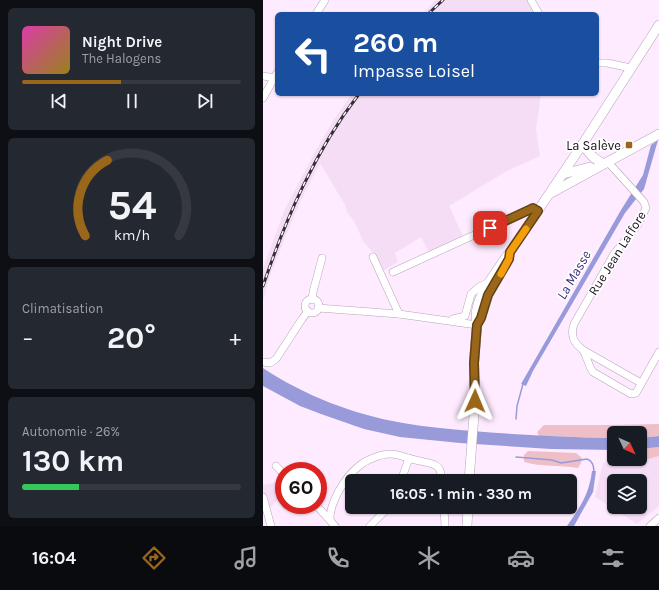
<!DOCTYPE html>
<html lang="fr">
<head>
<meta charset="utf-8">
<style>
	:root { --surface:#171b24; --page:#242831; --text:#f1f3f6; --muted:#9ea1a6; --line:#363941; --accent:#99661a }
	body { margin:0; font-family:Karla,sans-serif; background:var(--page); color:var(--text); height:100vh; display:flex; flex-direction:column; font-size:15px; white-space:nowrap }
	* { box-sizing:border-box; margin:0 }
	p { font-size:13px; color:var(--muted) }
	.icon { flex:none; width:22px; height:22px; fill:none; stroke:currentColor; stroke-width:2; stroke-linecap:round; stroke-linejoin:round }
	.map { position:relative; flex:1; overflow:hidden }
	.details { display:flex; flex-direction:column; gap:8px; padding:8px; background:#0d0f14; width:263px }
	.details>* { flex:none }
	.top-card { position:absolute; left:12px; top:12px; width:324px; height:84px; border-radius:6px; box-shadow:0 1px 3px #0004; background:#1a4fa0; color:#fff; overflow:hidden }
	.needle { width:26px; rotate:134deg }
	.controls { position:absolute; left:344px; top:426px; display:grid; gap:8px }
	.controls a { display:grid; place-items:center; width:40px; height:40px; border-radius:6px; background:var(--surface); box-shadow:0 1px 3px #0004; font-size:20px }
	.speed { position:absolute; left:12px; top:462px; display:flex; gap:8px; font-size:20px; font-weight:700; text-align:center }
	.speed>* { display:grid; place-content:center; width:52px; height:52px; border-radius:50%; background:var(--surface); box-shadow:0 1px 3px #0004; line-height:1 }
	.speed .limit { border:6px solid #d22; background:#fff; color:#111 }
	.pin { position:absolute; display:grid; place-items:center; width:34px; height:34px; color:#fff; margin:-17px; border-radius:8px; box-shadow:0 2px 6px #0006 }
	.me { position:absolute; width:44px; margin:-22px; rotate:1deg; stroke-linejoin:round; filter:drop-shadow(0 0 3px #0008) }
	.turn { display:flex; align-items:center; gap:14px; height:84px; padding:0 12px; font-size:18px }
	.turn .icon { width:52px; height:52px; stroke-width:2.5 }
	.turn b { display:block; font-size:28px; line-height:34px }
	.big { font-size:30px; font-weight:700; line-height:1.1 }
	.details .card { flex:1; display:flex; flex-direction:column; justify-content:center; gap:6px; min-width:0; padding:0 14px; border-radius:6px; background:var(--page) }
	.details .dial { align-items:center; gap:0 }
	.dial svg { height:104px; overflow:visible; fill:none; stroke:var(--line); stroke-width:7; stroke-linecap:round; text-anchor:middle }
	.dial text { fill:var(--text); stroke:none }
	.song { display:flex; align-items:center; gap:12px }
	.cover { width:48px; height:48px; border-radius:6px; background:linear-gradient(135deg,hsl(320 70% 55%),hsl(50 70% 35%)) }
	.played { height:4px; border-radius:2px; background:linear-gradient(90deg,var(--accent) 45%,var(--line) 45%) }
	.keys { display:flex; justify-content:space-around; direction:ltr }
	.heat { display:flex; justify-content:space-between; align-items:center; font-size:22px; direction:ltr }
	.charge { height:6px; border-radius:3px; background:linear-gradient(90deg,#34c759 26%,var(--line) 0) }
	.trip { position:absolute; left:82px; top:474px; width:232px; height:40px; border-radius:6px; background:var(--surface); box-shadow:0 1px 3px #0004; font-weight:700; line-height:40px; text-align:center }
	.tabs { display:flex; height:64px; justify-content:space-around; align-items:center; background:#090b0e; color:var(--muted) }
	.tabs .icon { width:28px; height:28px }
	.tabs .selected { color:var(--accent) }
	.tabs b { font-size:18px; color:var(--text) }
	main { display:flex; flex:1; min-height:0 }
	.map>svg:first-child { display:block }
	.built { fill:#f5ddf6; fill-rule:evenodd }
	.green { fill:#eebfc6 }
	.water { fill:#999ad9 }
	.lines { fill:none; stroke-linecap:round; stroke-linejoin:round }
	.stream { stroke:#999ad9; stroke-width:1.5 }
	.minor-casing { stroke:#b7a4b7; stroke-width:8 }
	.major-casing { stroke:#b7a4b7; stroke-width:10 }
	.minor { stroke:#fff; stroke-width:7 }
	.major { stroke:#fff; stroke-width:9 }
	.rail-casing { stroke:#372e37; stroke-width:3 }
	.rail { stroke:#fff; stroke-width:1.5; stroke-dasharray:4.5; stroke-linecap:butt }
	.route-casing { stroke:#634211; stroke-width:10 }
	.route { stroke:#99661a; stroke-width:7 }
	.slow { stroke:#f59e0b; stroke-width:7 }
	.poi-dot { fill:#99661a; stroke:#fff; stroke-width:1.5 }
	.labels { text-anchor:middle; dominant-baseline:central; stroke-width:3.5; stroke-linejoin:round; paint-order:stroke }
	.poi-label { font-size:13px; fill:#171017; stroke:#fff; text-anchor:end }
	.street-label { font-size:13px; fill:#171017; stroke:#fff }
	.water-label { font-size:14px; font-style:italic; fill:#38327b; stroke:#fff }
</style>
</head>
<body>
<main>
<section class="details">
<div class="card">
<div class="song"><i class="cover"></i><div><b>Night Drive</b><p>The Halogens</p></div></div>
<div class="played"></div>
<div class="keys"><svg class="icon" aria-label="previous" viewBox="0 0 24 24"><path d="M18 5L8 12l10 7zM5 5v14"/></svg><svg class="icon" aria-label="pause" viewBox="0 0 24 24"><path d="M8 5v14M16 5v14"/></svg><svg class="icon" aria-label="next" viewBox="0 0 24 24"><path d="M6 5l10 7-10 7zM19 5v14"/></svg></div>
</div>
<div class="card dial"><svg viewBox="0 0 100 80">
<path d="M14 69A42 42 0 1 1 86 69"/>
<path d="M14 69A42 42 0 0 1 31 11" stroke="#99661a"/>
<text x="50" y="56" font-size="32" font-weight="700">54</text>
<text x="50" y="72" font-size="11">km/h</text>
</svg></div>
<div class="card"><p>Climatisation</p>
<div class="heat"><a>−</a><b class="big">20°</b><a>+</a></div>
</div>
<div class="card"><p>Autonomie · 26%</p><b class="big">130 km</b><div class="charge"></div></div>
</section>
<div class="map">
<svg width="396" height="526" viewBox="0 0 396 526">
	<rect width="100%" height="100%" fill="#feebff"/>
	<g class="built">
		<path d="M173 0H264L272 14H159Z"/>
		<path d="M89 94H278L273 129 277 156 244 171 186 206 200 236 166 252 158 237 132 253 135 262 121 270 113 256 100 241 91 221 84 212 82 205 57 163 38 200 23 235 7 276 0 301V268L21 211 52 152 70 121Z"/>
		<path d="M396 456V506L374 524 332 497 340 463 348 462H375ZM351 481H377V507H351Z"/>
		<path d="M21 481V495L18 496 5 510 0 490V485Z"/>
	</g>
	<g class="green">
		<path d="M396 424V436L377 438V433H351V438L276 436 274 432 281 425H346Z"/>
		<path d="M396 447V456L375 462H348L352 459H377V449Z"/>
		<path d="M265 451 313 453 319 458 318 463 315 468C297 465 278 467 261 462V455Z"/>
	</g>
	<g class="water">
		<path d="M395 140 381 189 362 213 270 371 263 386 258 384 358 210 380 175 388 145Z"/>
		<path d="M0 368C40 395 92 415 140 423 163 427 186 429 209 431 256 435 304 437 351 438V450L288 449 197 443 137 437 101 429 58 414 37 406 0 386Z"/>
		<path d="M396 436V447L377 449V438Z"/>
		<path d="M329 471H333L330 492 311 526H304C317 507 326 495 329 471Z"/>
	</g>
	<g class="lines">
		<g class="stream">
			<path d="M253 419 254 406 260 384"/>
			<path d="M253 457 289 460 298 463 324 459C330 461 331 466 331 472"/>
		</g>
		<g class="minor-casing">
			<g id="minor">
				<path d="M268 0 276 14"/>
				<path d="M53 14 62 0"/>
				<path d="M334 63H344L368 68"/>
				<path d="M0 76 11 78"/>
				<path d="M0 98 14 73"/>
				<path d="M344 161 381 202 383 208 374 226 351 254 311 324C307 336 311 343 320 350L378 383"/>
				<path d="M110 257 136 314 214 325"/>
				<path d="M130 272 268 209 270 208 275 211"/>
				<circle cx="49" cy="306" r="7"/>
				<path d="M49 300 50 292 59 258"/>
				<path d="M55 308 136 314"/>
				<path d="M190 319 202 316 208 294 216 287 226 282"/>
				<path d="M320 350C324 357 326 367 330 372L368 394 373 393 396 352"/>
				<path d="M0 362 7 363 13 359 39 319 45 311"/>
				<path d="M13 466 21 474"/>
				<path d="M138 481 146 458"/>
				<path d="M0 497 8 526"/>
				<path d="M53 505 72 526"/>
				<path d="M181 507 182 526"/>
				<path d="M67 519C67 502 82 477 96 466 103 460 118 454 127 454 135 454 141 457 148 459 156 461 164 462 172 465 178 468 178 474 179 481"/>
				<path d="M107 526 126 507"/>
				<path d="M387 526 396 518"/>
			</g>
		</g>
		<g class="major-casing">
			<g id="major">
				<path d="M319 145 330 157 340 164"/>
				<path d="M300 174 327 167"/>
				<path d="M288 193 396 134"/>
				<path d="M206 481 212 401 211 363 214 325C208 301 231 276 243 257L247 252 319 145 396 25"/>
				<path d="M204 526 205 507"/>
			</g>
		</g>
		<use href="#minor" class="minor"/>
		<use href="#major" class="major"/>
		<g class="rail-casing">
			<g id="rail">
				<path d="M165 14 180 0"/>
				<path d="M0 286C23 218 52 151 96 94"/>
			</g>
		</g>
		<use href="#rail" class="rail"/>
	</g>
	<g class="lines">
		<g class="route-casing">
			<path id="route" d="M212 401 211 363 214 325 218 318 225 295 246 259 247 252 275 211 270 208 268 209 227 228"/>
		</g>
		<use href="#route" class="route"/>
		<path class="slow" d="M238 274 246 259 247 252 263 229"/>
	</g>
	<rect class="poi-dot" x="362" y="141" width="8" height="8" rx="2"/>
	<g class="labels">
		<g class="poi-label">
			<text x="358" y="145">La Salève</text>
		</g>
		<g class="street-label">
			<text transform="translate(354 253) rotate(-58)">Rue Jean Laffore</text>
		</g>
		<g class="water-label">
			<text transform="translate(311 275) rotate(-60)">La Masse</text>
		</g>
	</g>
</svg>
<div class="controls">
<a><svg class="needle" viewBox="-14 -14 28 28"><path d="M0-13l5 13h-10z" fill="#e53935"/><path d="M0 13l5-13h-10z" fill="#9ea1a6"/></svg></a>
<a><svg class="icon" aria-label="layers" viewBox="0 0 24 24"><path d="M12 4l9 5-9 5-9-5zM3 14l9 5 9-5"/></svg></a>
</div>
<div class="speed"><div class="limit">60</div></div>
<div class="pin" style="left:227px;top:228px;background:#d93025"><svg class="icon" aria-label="arrive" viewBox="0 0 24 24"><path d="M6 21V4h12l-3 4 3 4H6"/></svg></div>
<svg class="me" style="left:212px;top:401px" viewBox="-20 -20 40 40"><path d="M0-17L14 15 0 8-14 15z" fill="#99661a" stroke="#fff" stroke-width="4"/></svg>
<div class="trip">16:05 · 1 min · 330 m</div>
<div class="top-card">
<div class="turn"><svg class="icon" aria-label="left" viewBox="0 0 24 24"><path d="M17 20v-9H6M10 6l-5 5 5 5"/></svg><div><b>260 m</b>Impasse Loisel</div></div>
</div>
</div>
</main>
<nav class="tabs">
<b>16:04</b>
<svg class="icon selected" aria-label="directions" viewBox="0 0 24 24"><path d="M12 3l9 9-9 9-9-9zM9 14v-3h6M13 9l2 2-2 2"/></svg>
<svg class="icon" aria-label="music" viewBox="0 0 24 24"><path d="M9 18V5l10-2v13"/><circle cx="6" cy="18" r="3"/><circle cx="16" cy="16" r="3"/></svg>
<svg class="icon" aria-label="phone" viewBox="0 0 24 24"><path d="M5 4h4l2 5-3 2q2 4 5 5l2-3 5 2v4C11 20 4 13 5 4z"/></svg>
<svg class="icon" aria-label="climate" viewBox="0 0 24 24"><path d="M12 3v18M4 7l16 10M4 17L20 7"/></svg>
<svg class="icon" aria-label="car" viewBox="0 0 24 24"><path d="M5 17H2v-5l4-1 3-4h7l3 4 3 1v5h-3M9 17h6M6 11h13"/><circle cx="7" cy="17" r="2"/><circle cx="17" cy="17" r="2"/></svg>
<svg class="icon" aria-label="filters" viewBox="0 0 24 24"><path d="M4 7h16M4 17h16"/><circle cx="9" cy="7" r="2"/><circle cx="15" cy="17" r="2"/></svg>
</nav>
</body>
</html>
